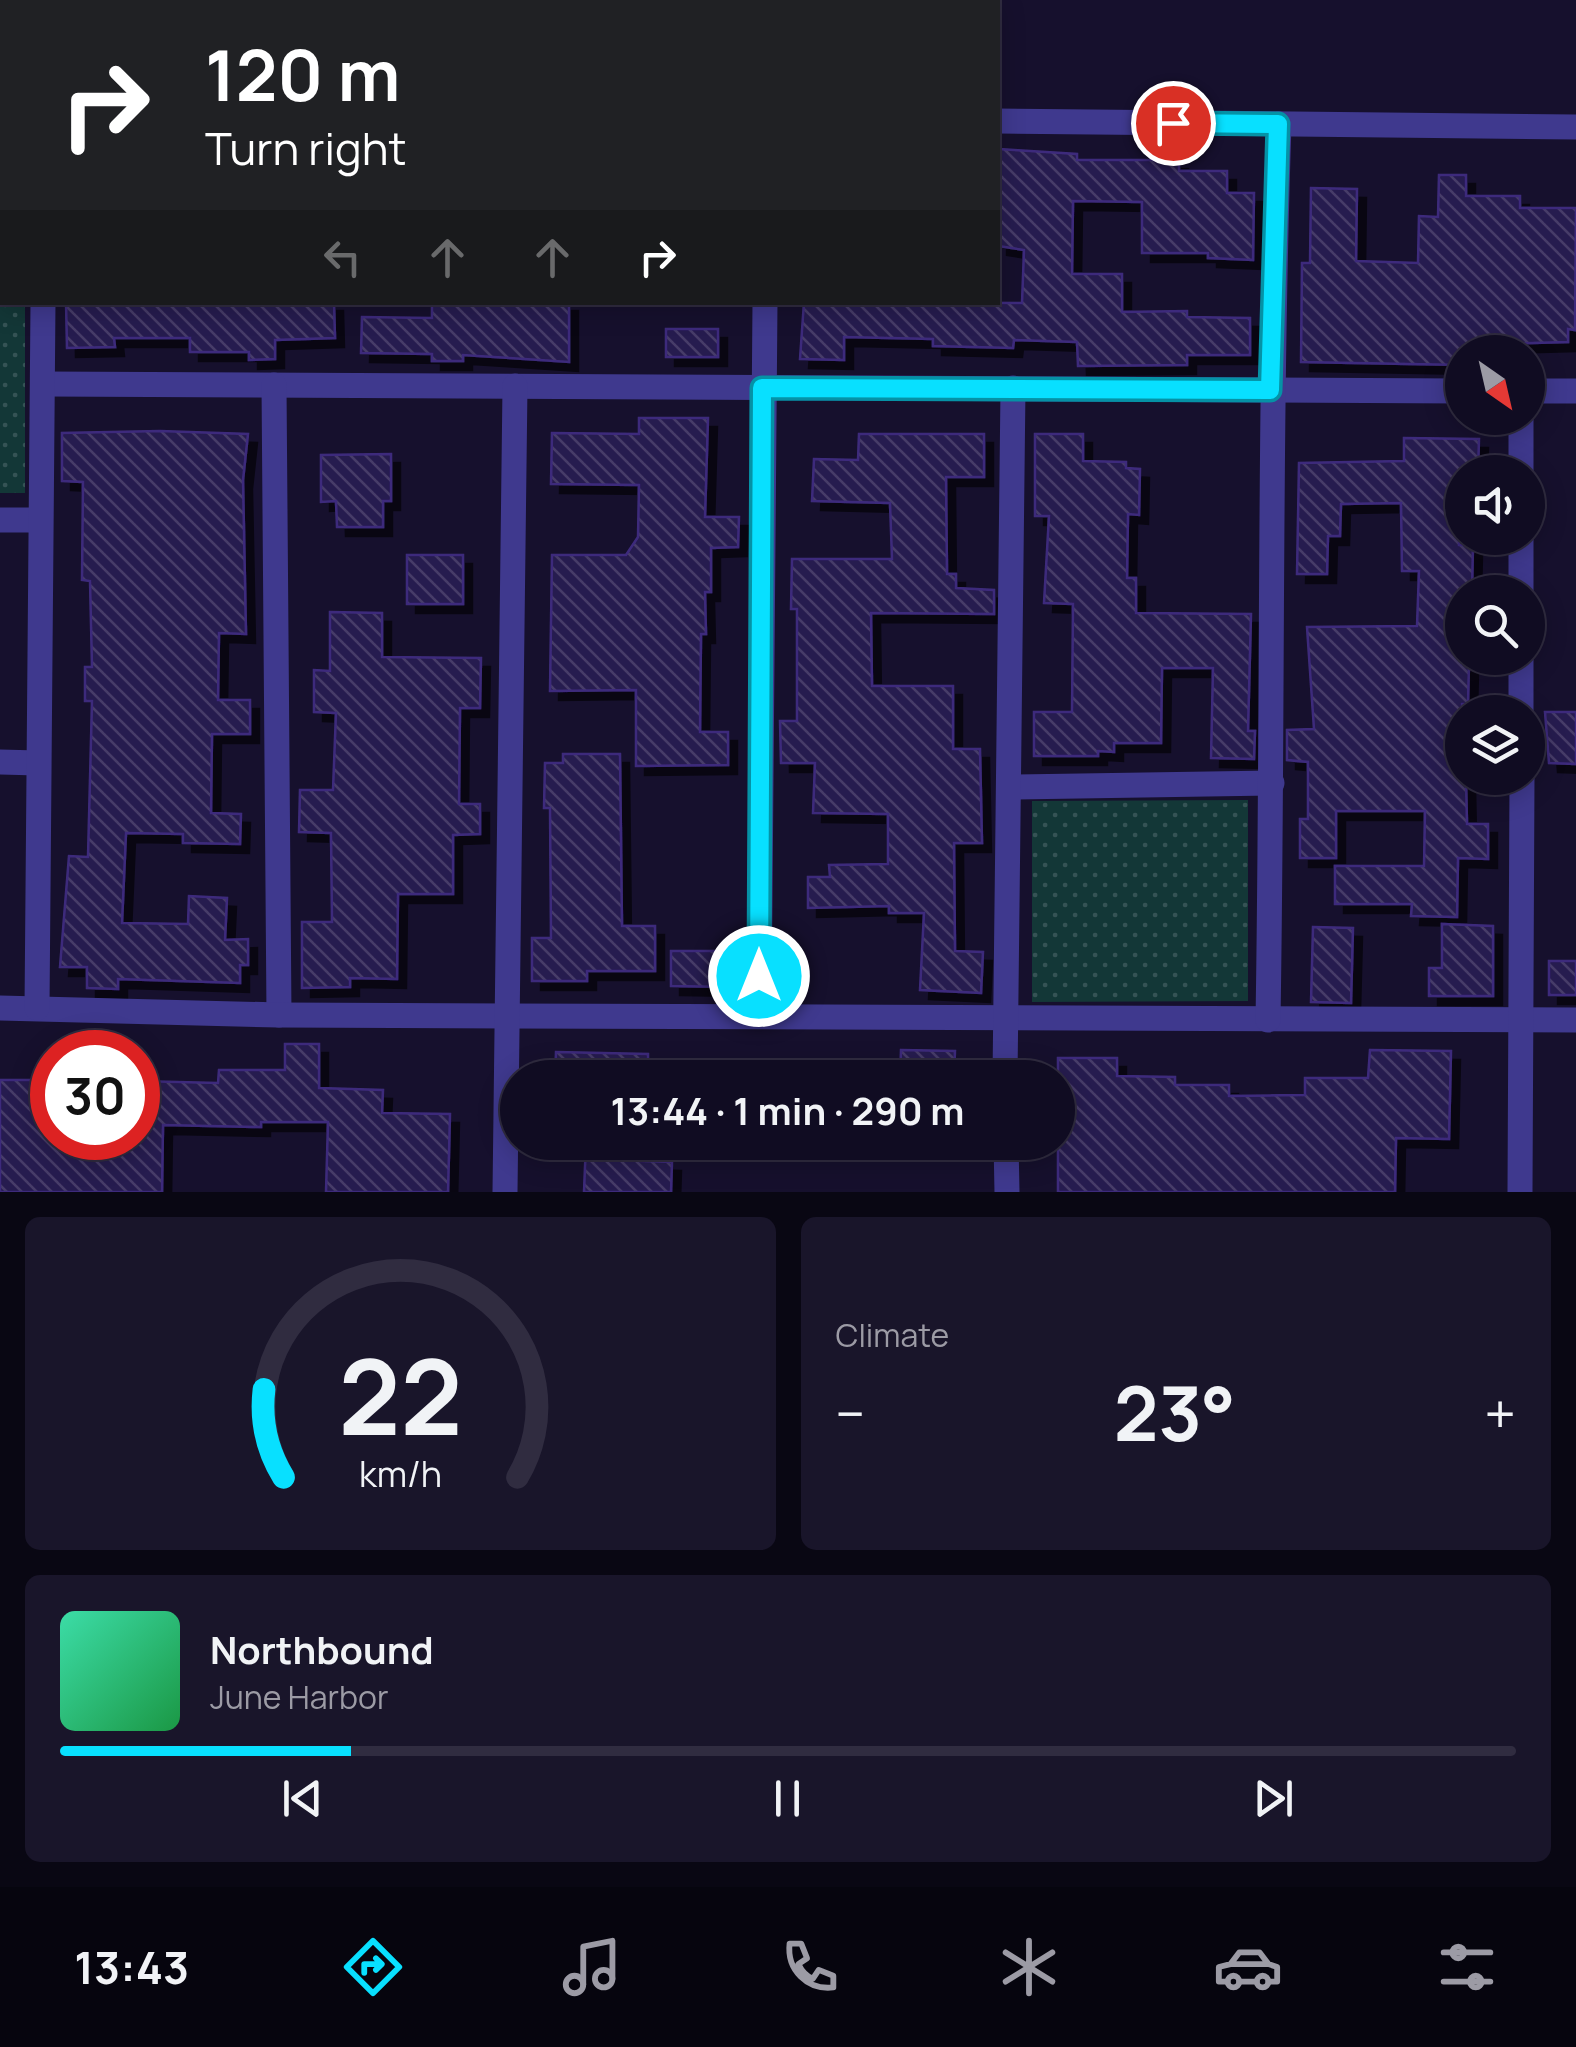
<!DOCTYPE html>
<html lang="en">
<head>
<meta charset="utf-8">
<style>
	:root { --surface:#100c22; --page:#19152a; --text:#f1f3f6; --muted:#9c9ba5; --line:#302c40; --accent:#08e0ff }
	body { margin:0; font-family:Manrope,sans-serif; background:var(--page); color:var(--text); height:100vh; display:flex; flex-direction:column; font-size:38px; white-space:nowrap }
	* { box-sizing:border-box; margin:0 }
	p { font-size:32px; color:var(--muted) }
	.icon { flex:none; width:55px; height:55px; fill:none; stroke:currentColor; stroke-width:2; stroke-linecap:round; stroke-linejoin:round }
	.map { position:relative; height:1192px; overflow:hidden }
	.details { display:flex; flex-direction:column; gap:25px; padding:25px; background:#090713; flex:1 }
	.details>* { flex:none }
	.guide { position:absolute; left:0px; top:0px; width:1000px; height:305px; box-shadow:0 5px 25px #0003,0 0 0 2px var(--line); background:#202124; color:#fff; overflow:hidden }
	.needle { width:65px; rotate:146deg }
	.buttons { position:absolute; left:1445px; top:335px; display:grid; gap:20px }
	.buttons a { display:grid; place-items:center; width:100px; height:100px; border-radius:50%; background:var(--surface); box-shadow:0 5px 25px #0003,0 0 0 2px var(--line); font-size:50px }
	.speed { position:absolute; left:30px; top:1030px; display:flex; gap:20px; font-size:50px; font-weight:700; text-align:center }
	.speed>* { display:grid; place-content:center; width:130px; height:130px; border-radius:50%; background:var(--surface); box-shadow:0 5px 25px #0003,0 0 0 2px var(--line); line-height:1 }
	.speed .limit { border:15px solid #d22; background:#fff; color:#111 }
	.pin { position:absolute; display:grid; place-items:center; width:85px; height:85px; color:#fff; margin:-42px; border:5px solid #fff; border-radius:50%; box-shadow:0 2px 10px #0007 }
	.me { position:absolute; width:110px; margin:-55px; rotate:0deg; stroke-linejoin:round; filter:drop-shadow(0 0 8px #0008) }
	.turn { display:flex; align-items:center; gap:35px; height:210px; padding:0 40px; font-size:45px }
	.turn .icon { width:130px; height:130px; stroke-width:2.5 }
	.turn b { display:block; font-size:70px; line-height:85px }
	.lanes { display:flex; align-items:center; height:95px; padding:0 40px; background:#0003; justify-content:center; gap:50px; direction:ltr }
	.lanes .off { opacity:.35 }
	.big { font-size:75px; font-weight:700; line-height:1.1 }
	.details .card { flex:1; display:flex; flex-direction:column; justify-content:center; gap:15px; min-width:0; padding:0 35px; border-radius:15px; background:var(--page) }
	.details .dial { align-items:center; gap:0 }
	.dial svg { height:260px; overflow:visible; fill:none; stroke:var(--line); stroke-width:7; stroke-linecap:round; text-anchor:middle }
	.dial text { fill:var(--text); stroke:none }
	.song { display:flex; align-items:center; gap:30px }
	.cover { width:120px; height:120px; border-radius:15px; background:linear-gradient(135deg,hsl(160 70% 55%),hsl(140 70% 35%)) }
	.played { height:10px; border-radius:5px; background:linear-gradient(90deg,var(--accent) 20%,var(--line) 20%) }
	.keys { display:flex; justify-content:space-around; direction:ltr }
	.heat { display:flex; justify-content:space-between; align-items:center; font-size:55px; direction:ltr }
	.details .tiles { flex:1; display:grid; gap:25px; grid-template-columns:1fr 1fr }
	.card:last-child { grid-column:span 2 }
	.trip { position:absolute; left:500px; top:1060px; width:575px; height:100px; border-radius:50px; background:var(--surface); box-shadow:0 5px 25px #0003,0 0 0 2px var(--line); font-weight:700; line-height:100px; text-align:center }
	.tab-bar { display:flex; height:160px; justify-content:space-around; align-items:center; background:#06050e; color:var(--muted) }
	.tab-bar .icon { width:70px; height:70px }
	.tab-bar .on { color:var(--accent) }
	.tab-bar b { font-size:45px; color:var(--text) }
	.map>svg:first-child { display:block }
	.park { fill:url(#park-dots) }
	.building { fill:url(#building-back-hatch); stroke:#3e2c7c; stroke-width:2.5; filter:url(#shadow) }
	.lines { fill:none; stroke-linecap:round; stroke-linejoin:round }
	.path { stroke:#2bc5bf; stroke-width:6; stroke-dasharray:5 8; stroke-linecap:butt }
	.minor { stroke:#3f398e; stroke-width:25 }
	.route-casing { stroke:#0592a6; stroke-width:25 }
	.route { stroke:#08e0ff; stroke-width:18 }
</style>
</head>
<body>
<div class="map">
<svg width="1576" height="1192" viewBox="0 0 1576 1192">
	<defs>
		<pattern id="park-dots" width="8" height="8" patternUnits="userSpaceOnUse" patternTransform="scale(2.5)"><rect width="8" height="8" fill="#133737"/><path d="M2 2h.1M6 6h.1" fill="none" stroke="#355355" stroke-width="1.8" stroke-linecap="round"/></pattern>
		<pattern id="building-back-hatch" width="6" height="6" patternUnits="userSpaceOnUse" patternTransform="scale(2.5)"><rect width="6" height="6" fill="#271b4f"/><path d="M-1 5l2 2M0 0l6 6M5-1l2 2" fill="none" stroke="#463c69"/></pattern>
		<filter id="shadow"><feDropShadow dx="9" dy="9" stdDeviation="0" flood-color="#0009"/></filter>
	</defs>
	<rect width="100%" height="100%" fill="#16102d"/>
	<g class="park">
		<path d="M0 0H24L2 2V302L25 303V493H0Z"/>
		<path d="M1248 800V1001L1032 1002V801Z"/>
	</g>
	<g class="building">
		<path d="M999 149 1077 154V160H1179V171H1227V193H1254L1253 260 1208 258V253H1142V202L1073 201 1072 274H1122V312L1187 311V317L1250 318V355H1187V365L1078 366 1077 342 1014 340 1013 348 933 346V339L844 337V360L800 359 804 302 1022 303 1024 250 998 246Z"/>
		<path d="M1439 175H1466V196H1520V208H1576L1575 330 1568 329V342L1466 345 1462 365 1301 362 1302 263H1310L1311 188 1357 189 1356 261 1418 263 1419 216 1438 217Z"/>
		<path d="M66 302H334L335 338 275 340V359L249 360V352H190V338H114L115 347 67 348Z"/>
		<path d="M432 302H569V362L463 355V361H432V354L361 353 362 317 432 318Z"/>
		<rect x="666" y="329" width="52" height="28"/>
		<path d="M639 418H708L705 517H739L738 547 711 548V592H705L706 634H701L700 732H728V765L636 766V690L550 691 552 555H626L638 537 639 485 551 484 552 433 639 434Z"/>
		<path d="M160 431 248 434 243 480 246 634 219 633 218 700H250V734H212L211 813 241 814 240 844 183 843V834L126 833 122 923 188 924 189 896 227 898 225 940 248 939V965H240V983L118 979V989L87 988V967H60L69 856 88 857 92 701H85V667H92L90 581 82 580 83 482 62 481V433Z"/>
		<path d="M859 434H984V477H946L947 574H956V588L994 590V614L871 613 872 686H953V749H980L982 843H954L955 951 983 952 981 993 920 990 924 913H889V906L808 908V877H830L829 865 888 864V814L813 813 815 763H781L780 721H797V609H791L792 559H892L890 503 812 501 814 459 858 460Z"/>
		<path d="M1035 434H1083V461L1126 462V468L1140 469 1139 515 1128 514 1127 578H1136V613L1251 614 1248 731H1255L1254 759 1211 758 1213 668H1162L1161 743H1114V752L1098 751V756H1034V712H1072L1073 604 1044 603 1049 516H1035Z"/>
		<path d="M1404 438 1479 439 1478 472H1462L1459 545H1473L1472 592H1462V664H1469L1468 704H1462V778H1466L1467 824H1488V859L1458 858 1457 917 1411 916 1412 904H1335V866H1424L1425 811H1336V858H1300V819H1308V762L1287 760V730L1314 729 1307 627 1417 626 1419 571H1402L1401 503 1341 504 1340 536H1328L1327 574H1297L1299 463 1404 461Z"/>
		<path d="M391 454V501H383V527H337L336 501 321 502V455Z"/>
		<rect x="407" y="555" width="56" height="49"/>
		<path d="M330 612 382 613V657L481 658 480 708H460L459 804H480V834L453 835V894H398L397 979 350 978V987L302 988V922H332L331 833 299 832 300 790H333L336 713 314 712V670L330 671Z"/>
		<path d="M1545 712H1576V764L1549 763Z"/>
		<path d="M563 754H620L622 926H655V971H587V981H532V938H551L550 808H544L545 763H563Z"/>
		<path d="M1442 924 1493 926V996H1429V968H1442Z"/>
		<path d="M1313 927 1353 928 1351 1003 1311 1002Z"/>
		<path d="M671 951H729L728 987 671 986Z"/>
		<rect x="1549" y="961" width="27" height="34"/>
		<path d="M285 1044H319V1088L383 1090 382 1113 450 1114 448 1192H326L328 1122H261V1127L163 1125 162 1192H0V1080H52V1140H138V1081L218 1083 219 1070H285Z"/>
		<path d="M901 1050 955 1051 954 1078H900Z"/>
		<path d="M1370 1050 1451 1051 1449 1139 1396 1138 1395 1192H1058V1058H1117V1076L1175 1077V1085H1229V1096L1305 1095V1078H1368Z"/>
		<path d="M556 1052 648 1054V1078H555Z"/>
		<path d="M586 1142H616L615 1160 672 1162 671 1192H584Z"/>
	</g>
	<g class="lines">
		<path class="path" d="M0 274H2"/>
		<g class="minor">
			<path d="M46 0V2"/>
			<path d="M514 2V0"/>
			<path d="M998 121 1576 127"/>
			<path d="M44 384 1462 391"/>
			<path d="M274 385 279 1015"/>
			<path d="M1528 391H1576"/>
			<path d="M1521 418V472"/>
			<path d="M0 520H39"/>
			<path d="M1521 538V592"/>
			<path d="M1521 658V712"/>
			<path d="M0 762 38 763"/>
			<path d="M1010 787 1272 783"/>
			<path d="M0 1008 279 1015 1576 1020"/>
			<path d="M37 1008 43 302"/>
			<path d="M759 1015 765 302"/>
			<path d="M1268 1020C1273 721 1269 423 1279 124"/>
			<path d="M1005 1078 1013 388"/>
			<path d="M1006 1142 1007 1192"/>
			<path d="M505 1192 515 386"/>
			<path d="M1520 1192 1522 778"/>
		</g>
	</g>
	<g class="lines">
		<g class="route-casing">
			<path id="route" d="M759 976 762 388 1270 390 1278 124 1173 123"/>
		</g>
		<use href="#route" class="route"/>
	</g>
</svg>
<div class="buttons">
<a><svg class="needle" viewBox="-14 -14 28 28"><path d="M0-13l5 13h-10z" fill="#e53935"/><path d="M0 13l5-13h-10z" fill="#9c9ba5"/></svg></a>
<a><svg class="icon" aria-label="sound" viewBox="0 0 24 24"><path d="M4 9h4l5-4v14l-5-4H4zM17 9q2 3 0 6"/></svg></a>
<a><svg class="icon" aria-label="search" viewBox="0 0 24 24"><circle cx="10" cy="10" r="6"/><path d="M15 15l6 6"/></svg></a>
<a><svg class="icon" aria-label="layers" viewBox="0 0 24 24"><path d="M12 4l9 5-9 5-9-5zM3 14l9 5 9-5"/></svg></a>
</div>
<div class="speed"><div class="limit">30</div></div>
<div class="pin" style="left:1173px;top:123px;background:#d93025"><svg class="icon" aria-label="arrive" viewBox="0 0 24 24"><path d="M6 21V4h12l-3 4 3 4H6"/></svg></div>
<svg class="me" style="left:759px;top:976px" viewBox="-20 -20 40 40"><circle r="17" fill="#08e0ff" stroke="#fff" stroke-width="3"/><path d="M0-11L8 9 0 5-8 9z" fill="#fff"/></svg>
<div class="trip">13:44 · 1 min · 290 m</div>
<div class="guide">
<div class="turn"><svg class="icon" aria-label="right" viewBox="0 0 24 24"><path d="M7 20v-9h11M14 6l5 5-5 5"/></svg><div><b>120 m</b>Turn right</div></div>
<div class="lanes"><svg class="icon off" aria-label="left" viewBox="0 0 24 24"><path d="M17 20v-9H6M10 6l-5 5 5 5"/></svg><svg class="icon off" aria-label="ahead" viewBox="0 0 24 24"><path d="M12 20V5M6 11l6-6 6 6"/></svg><svg class="icon off" aria-label="ahead" viewBox="0 0 24 24"><path d="M12 20V5M6 11l6-6 6 6"/></svg><svg class="icon" aria-label="right" viewBox="0 0 24 24"><path d="M7 20v-9h11M14 6l5 5-5 5"/></svg></div>
</div>
</div>
<section class="details">
<div class="tiles">
<div class="card dial"><svg viewBox="0 0 100 80">
<path d="M14 69A42 42 0 1 1 86 69"/>
<path d="M14 69A42 42 0 0 1 8 42" stroke="#08e0ff"/>
<text x="50" y="56" font-size="32" font-weight="700">22</text>
<text x="50" y="72" font-size="11">km/h</text>
</svg></div>
<div class="card"><p>Climate</p>
<div class="heat"><a>−</a><b class="big">23°</b><a>+</a></div>
</div>
<div class="card">
<div class="song"><i class="cover"></i><div><b>Northbound</b><p>June Harbor</p></div></div>
<div class="played"></div>
<div class="keys"><svg class="icon" aria-label="previous" viewBox="0 0 24 24"><path d="M18 5L8 12l10 7zM5 5v14"/></svg><svg class="icon" aria-label="pause" viewBox="0 0 24 24"><path d="M8 5v14M16 5v14"/></svg><svg class="icon" aria-label="next" viewBox="0 0 24 24"><path d="M6 5l10 7-10 7zM19 5v14"/></svg></div>
</div>
</div>
</section>
<nav class="tab-bar">
<b>13:43</b>
<svg class="icon on" aria-label="directions" viewBox="0 0 24 24"><path d="M12 3l9 9-9 9-9-9zM9 14v-3h6M13 9l2 2-2 2"/></svg>
<svg class="icon" aria-label="music" viewBox="0 0 24 24"><path d="M9 18V5l10-2v13"/><circle cx="6" cy="18" r="3"/><circle cx="16" cy="16" r="3"/></svg>
<svg class="icon" aria-label="phone" viewBox="0 0 24 24"><path d="M5 4h4l2 5-3 2q2 4 5 5l2-3 5 2v4C11 20 4 13 5 4z"/></svg>
<svg class="icon" aria-label="climate" viewBox="0 0 24 24"><path d="M12 3v18M4 7l16 10M4 17L20 7"/></svg>
<svg class="icon" aria-label="car" viewBox="0 0 24 24"><path d="M5 17H2v-5l4-1 3-4h7l3 4 3 1v5h-3M9 17h6M6 11h13"/><circle cx="7" cy="17" r="2"/><circle cx="17" cy="17" r="2"/></svg>
<svg class="icon" aria-label="filters" viewBox="0 0 24 24"><path d="M4 7h16M4 17h16"/><circle cx="9" cy="7" r="2"/><circle cx="15" cy="17" r="2"/></svg>
</nav>
</body>
</html>
